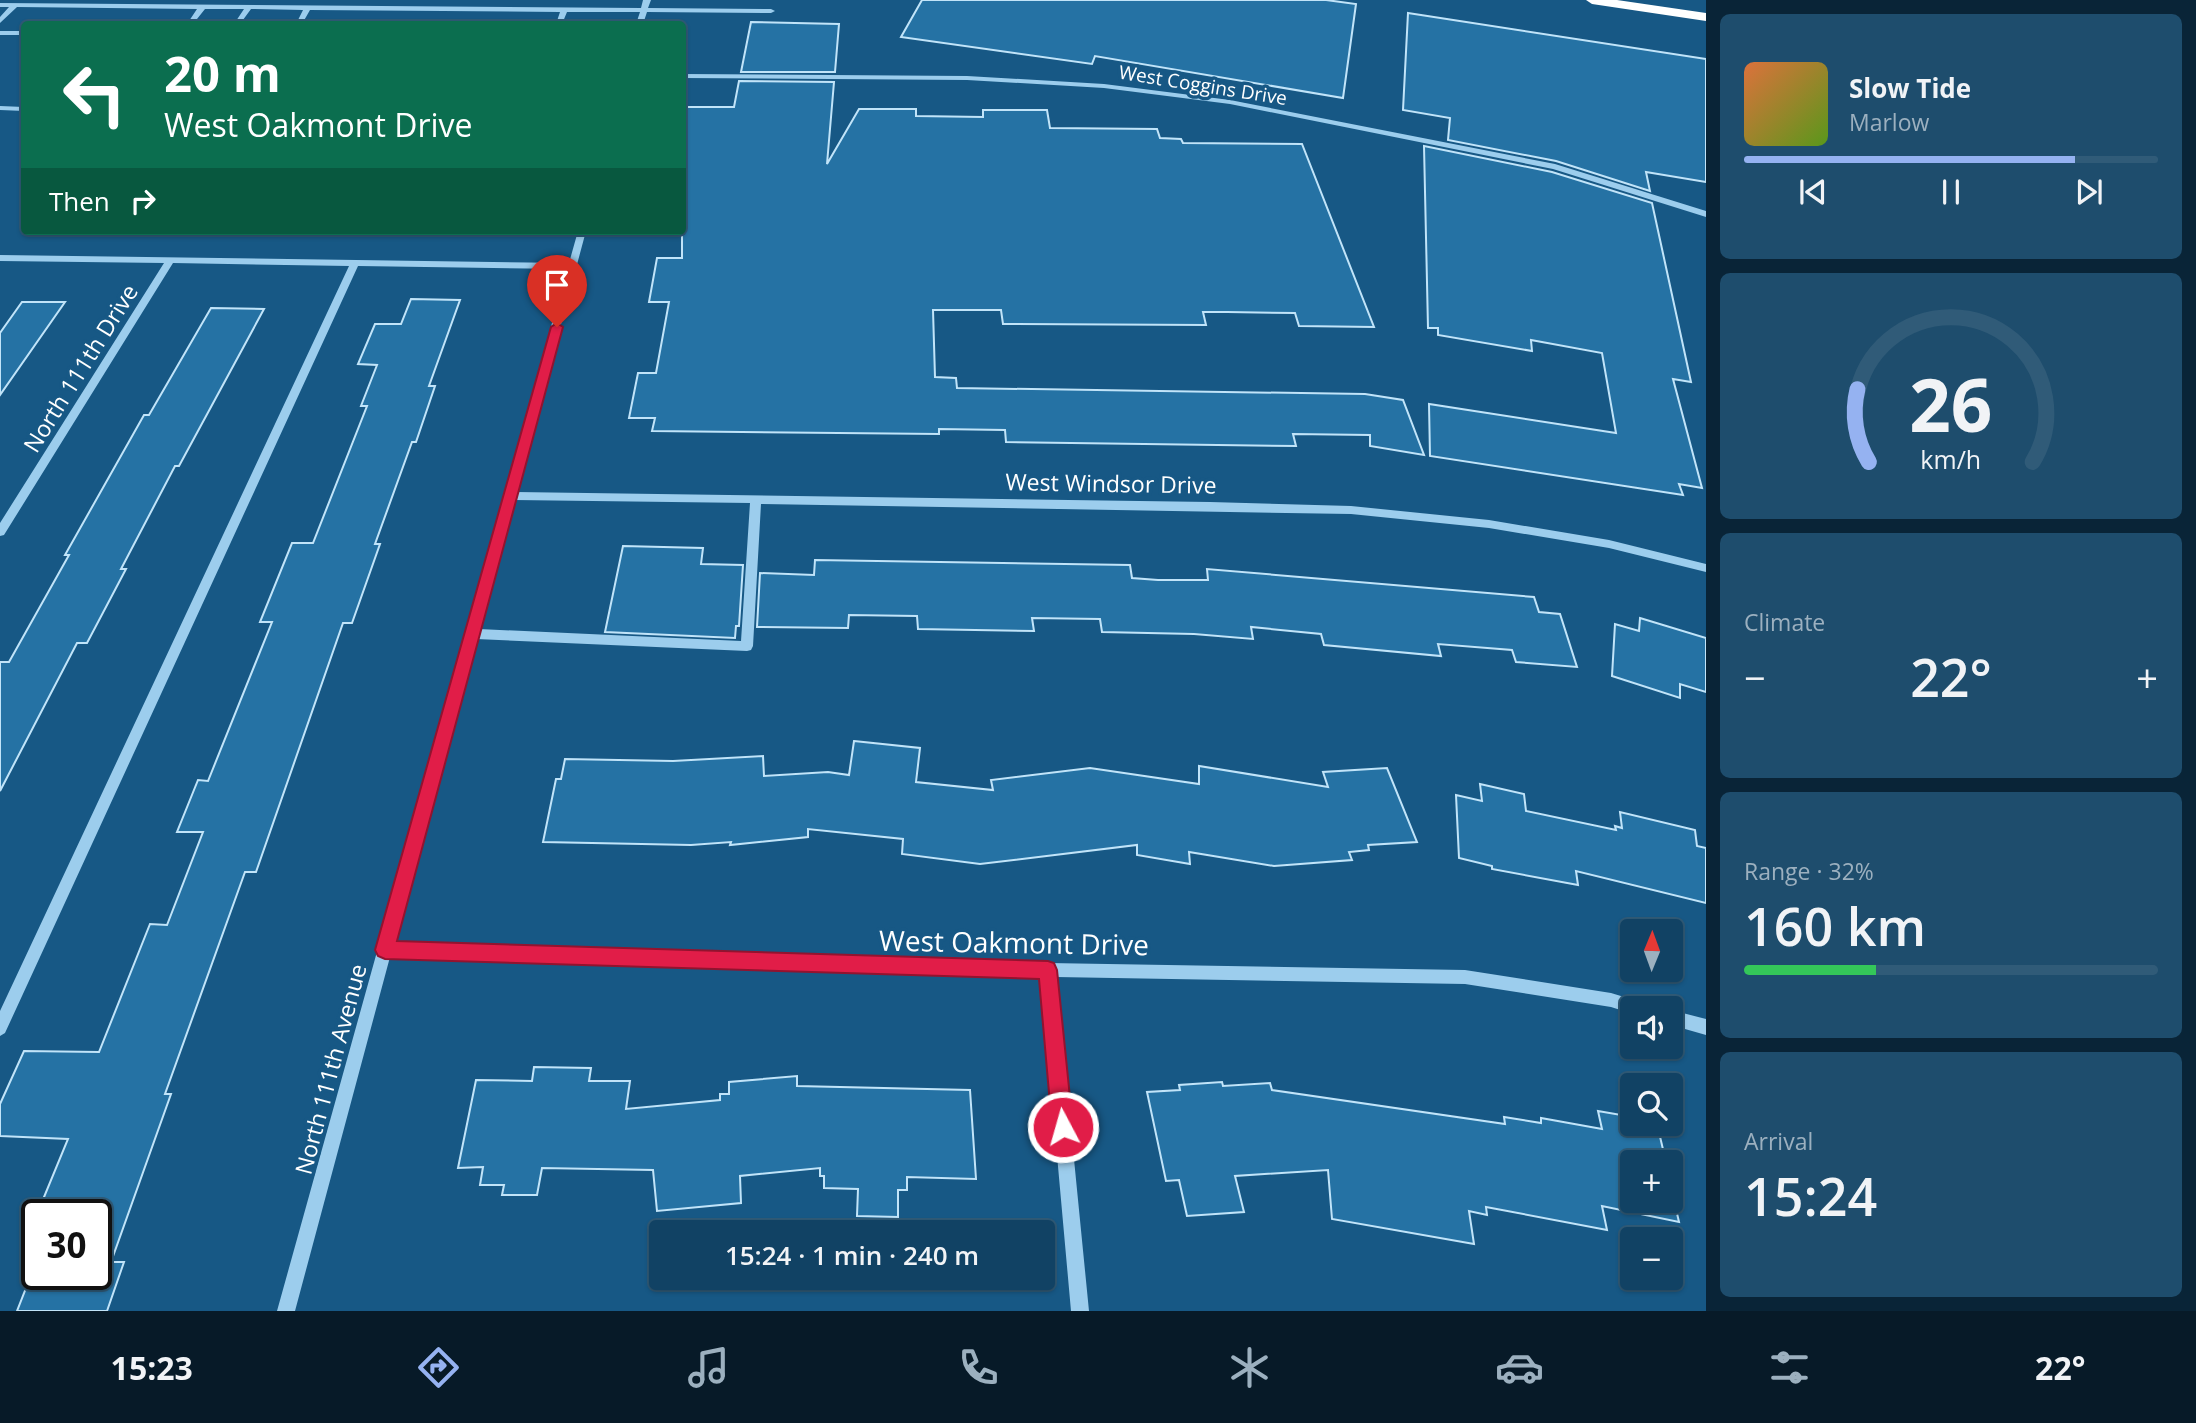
<!DOCTYPE html>
<html lang="en">
<head>
<meta charset="utf-8">
<style>
	:root { --surface:#114264; --page:#1e4d6d; --text:#f1f3f6; --muted:#9cb0bf; --line:#305b78; --accent:#95b2f1 }
	body { margin:0; font-family:"Open Sans",sans-serif; background:var(--page); color:var(--text); height:100vh; display:flex; flex-direction:column; font-size:26px; white-space:nowrap }
	* { box-sizing:border-box; margin:0 }
	p { font-size:23px; color:var(--muted) }
	.icon { flex:none; width:38px; height:38px; fill:none; stroke:currentColor; stroke-width:2; stroke-linecap:round; stroke-linejoin:round }
	.map { position:relative; flex:1; overflow:hidden }
	.drawer { display:flex; flex-direction:column; gap:14px; padding:14px; background:#092437; width:490px }
	.drawer>* { flex:none }
	.hud { position:absolute; left:21px; top:21px; width:665px; height:214px; border-radius:7px; box-shadow:0 2px 5px #0004,0 0 0 2px var(--line); background:#0b6e4f; color:#fff; overflow:hidden }
	.needle { width:46px; rotate:1deg }
	.controls { position:absolute; left:1620px; top:919px; display:grid; gap:14px }
	.controls a { display:grid; place-items:center; width:63px; height:63px; border-radius:7px; background:var(--surface); box-shadow:0 2px 5px #0004,0 0 0 2px var(--line); font-size:35px }
	.speed { position:absolute; left:21px; top:1199px; display:flex; gap:14px; font-size:35px; font-weight:700; text-align:center }
	.speed>* { display:grid; place-content:center; width:91px; height:91px; border-radius:50%; background:var(--surface); box-shadow:0 2px 5px #0004,0 0 0 2px var(--line); line-height:1 }
	.speed .limit { border:4px solid #111; border-radius:10px; background:#fff; color:#111 }
	.pin { position:absolute; display:grid; place-items:center; width:60px; height:60px; color:#fff; margin:-72px -30px; border-radius:50% 50% 50% 0; rotate:-45deg; box-shadow:0 0 7px #0007 }
	.pin .icon { rotate:45deg }
	.me { position:absolute; width:77px; margin:-38px; rotate:354deg; stroke-linejoin:round; filter:drop-shadow(0 0 5px #0008) }
	.turn { display:flex; align-items:center; gap:24px; height:147px; padding:0 28px; font-size:32px }
	.turn .icon { width:91px; height:91px; stroke-width:2.5 }
	.turn b { display:block; font-size:49px; line-height:60px }
	.then { display:flex; align-items:center; height:66px; padding:0 28px; background:#0003; gap:14px; font-size:26px }
	.big { font-size:52px; font-weight:600; line-height:1.1 }
	.drawer .widget { flex:1; display:flex; flex-direction:column; justify-content:center; gap:10px; min-width:0; padding:0 24px; border-radius:10px; background:var(--page) }
	.drawer .dial { align-items:center; gap:0 }
	.dial svg { height:182px; overflow:visible; fill:none; stroke:var(--line); stroke-width:7; stroke-linecap:round; text-anchor:middle }
	.dial text { fill:var(--text); stroke:none }
	.song { display:flex; align-items:center; gap:21px }
	.cover { width:84px; height:84px; border-radius:10px; background:linear-gradient(135deg,hsl(20 70% 55%),hsl(90 70% 35%)) }
	.played { height:7px; border-radius:4px; background:linear-gradient(90deg,var(--accent) 80%,var(--line) 80%) }
	.keys { display:flex; justify-content:space-around; direction:ltr }
	.heat { display:flex; justify-content:space-between; align-items:center; font-size:38px; direction:ltr }
	.charge { height:10px; border-radius:5px; background:linear-gradient(90deg,#34c759 32%,var(--line) 0) }
	.trip { position:absolute; left:649px; top:1220px; width:406px; height:70px; border-radius:7px; background:var(--surface); box-shadow:0 2px 5px #0004,0 0 0 2px var(--line); font-weight:600; line-height:70px; text-align:center }
	.dock { display:flex; height:112px; justify-content:space-around; align-items:center; background:#071a28; color:var(--muted) }
	.dock .icon { width:49px; height:49px }
	.dock .active { color:var(--accent) }
	.dock b { font-size:32px; color:var(--text) }
	main { display:flex; flex:1; min-height:0 }
	.map>svg:first-child { display:block }
	.building { fill:#2572a4; stroke:#c1e4f9; stroke-width:2 }
	.lines { fill:none; stroke-linecap:round; stroke-linejoin:round }
	.minor { fill:#9ccded; fill-rule:evenodd }
	.highway { fill:#fff; fill-rule:evenodd }
	.route { fill:#e11d48; stroke:#92132f; stroke-width:2 }
	.labels { text-anchor:middle; dominant-baseline:central; stroke-width:7; stroke-linejoin:round; paint-order:stroke }
	.far-street-label { font-size:19px; fill:#fff; stroke:#175885 }
	.street-label { font-size:23px; fill:#fff; stroke:#175885 }
	.near-street-label { font-size:28px; fill:#fff; stroke:#175885 }
</style>
</head>
<body>
<main>
<div class="map">
<svg width="1706" height="1311" viewBox="0 0 1706 1311">
	<rect width="100%" height="100%" fill="#175885"/>
	<g class="building">
		<path d="M922 0H1326L1356 4 1343 98 1095 56 1092 64 901 37Z"/>
		<path d="M1408 13 1706 59V182L1646 172 1650 191 1556 161 1448 140 1450 118 1403 110Z"/>
		<path d="M751 22 839 24 835 72H741Z"/>
		<path d="M739 81 834 82 827 164 859 109H916V116L983 117V110H1047L1050 128 1157 129 1160 138 1181 139 1183 143 1302 144 1374 327 1299 326 1295 313 1227 312H1203L1206 325 1003 324 1001 310H933L935 377 956 378 957 388 1365 394 1403 400 1424 455 1370 446V435L1293 434 1296 446 1006 442 1005 430 939 429V434L652 431 655 418H629L638 373H656L669 302H649L657 258H682V107H734Z"/>
		<path d="M1424 146 1552 172 1652 203 1691 382 1673 379 1702 488 1679 484 1683 495 1430 456 1429 404 1616 433 1602 353 1531 340 1532 351 1438 335V328H1428Z"/>
		<path d="M411 299 460 300 429 386H435L416 442H412L375 544H380L352 623H343L256 872H245L165 1094H171L111 1262H124L107 1311H17L37 1260V1274H96V1214H37L68 1139 0 1136V1104L24 1051 99 1052 150 924 167 925 203 832H177L198 780 208 781 272 622H260L292 543H313L367 406H361L377 365 358 364 375 324H401Z"/>
		<path d="M22 302H65L0 395V333Z"/>
		<path d="M211 308 264 309 179 466H175L121 569H126L87 643H77L0 791V662H9L69 555H65L144 415H149Z"/>
		<path d="M623 546 703 548 701 564 743 565 739 626H736L735 638 605 632Z"/>
		<path d="M815 560 1130 565 1132 578 1158 580H1208L1207 569 1534 597 1539 612 1560 614 1577 667 1516 662 1512 650 1438 644 1441 656 1324 645 1321 634 1251 627 1253 639 1194 634 1102 632 1100 619 1032 618 1034 631 918 629 917 616 849 615 848 628 757 627 760 573 814 575Z"/>
		<path d="M1640 618 1706 638V692L1680 684V698L1612 676 1615 624 1639 631Z"/>
		<path d="M854 741 920 748 916 782 993 790 991 780 1090 768 1199 784V766L1328 787 1323 772 1387 768 1417 842 1368 845 1369 850 1349 852 1352 860 1274 866 1189 852 1190 864 1137 855V845L980 864 902 854 903 839 808 829V837L730 845 731 842 691 845 543 842 556 779H561L565 759 673 761 763 756 764 776 828 772 849 775Z"/>
		<path d="M1480 784 1524 794 1526 811 1616 830 1615 826 1622 828 1620 812 1695 830 1697 846 1706 848V903L1576 871 1578 885 1492 869V866L1459 858 1456 795 1482 801Z"/>
		<path d="M534 1067 591 1068 589 1081H630L626 1109 720 1100V1094H729V1082L797 1076V1086L970 1090 976 1179 907 1177V1190H898V1217L857 1216 858 1189 824 1188V1176H820V1168L740 1176 741 1203 657 1211 653 1170 542 1168 537 1195H502L504 1185H480L483 1167 458 1168 476 1080 532 1081Z"/>
		<path d="M1222 1082 1223 1086 1270 1083 1272 1090 1505 1124 1504 1117 1541 1123V1118L1602 1129 1598 1111 1633 1117V1124H1657L1666 1162H1633V1200H1671V1188L1679 1222 1602 1206 1607 1230 1486 1207 1487 1215 1469 1211 1474 1244 1332 1219 1328 1170 1235 1176 1244 1212 1187 1216 1179 1180 1166 1181 1147 1092 1180 1090 1179 1085Z"/>
	</g>
	<g class="lines">
		<g class="minor">
			<path d="M643 0H651L648 8 771 9 775 11 771 13 647 12 643 24H636L640 12H567L562 24H556L560 12 310 10 302 24H296L303 10 251 9 240 24H234L244 9H205L193 24H187L197 9 17 7 0 23V17L9 7H0V3L641 8Z"/>
			<rect x="0" y="31" width="24" height="4"/>
			<path d="M682 74 967 76 1104 84 1230 100 1555 164 1706 211V217L1553 169 1230 104 1104 88 967 80 682 78Z"/>
			<path d="M0 106 24 107V111L0 110Z"/>
			<path d="M578 231H586L516 492 1210 502 1351 506 1489 520 1609 540 1706 564V572L1609 548 1489 528 1351 514 761 504 753 646 751 650 747 651 476 639 394 943 1048 963 1465 970 1611 993 1644 1003 1647 1008H1633V1014L1611 1007 1465 984 1056 977 1089 1311H1071L1041 977 390 957 295 1311H277L567 269 358 266 5 1033 0 1036V1011L349 266 173 263 4 535 0 536V523L164 263 0 261V255L569 263ZM514 500 750 503 741 641 479 629Z"/>
			<path d="M1671 1010 1706 1019V1035L1671 1025Z"/>
		</g>
		<path class="highway" d="M1586 0H1617L1706 13V21L1592 4Z"/>
	</g>
	<path class="route" d="M557 323 563 327 397 941 1048 961 1054 963 1057 970 1073 1127 1070 1135 1063 1138 1055 1135 1052 1127 1039 979 385 959 378 956 375 950 551 327Z"/>
	<g class="labels">
		<g class="far-street-label">
			<text transform="translate(1203 85) rotate(9)">West Coggins Drive</text>
		</g>
		<g class="street-label">
			<text transform="translate(80 368) rotate(-58)">North 111th Drive</text>
			<text transform="translate(1111 483) rotate(1)">West Windsor Drive</text>
			<text transform="translate(330 1069) rotate(-75)">North 111th Avenue</text>
		</g>
		<g class="near-street-label">
			<text transform="translate(1014 942) rotate(1)">West Oakmont Drive</text>
		</g>
	</g>
</svg>
<div class="controls">
<a><svg class="needle" viewBox="-14 -14 28 28"><path d="M0-13l5 13h-10z" fill="#e53935"/><path d="M0 13l5-13h-10z" fill="#9cb0bf"/></svg></a>
<a><svg class="icon" aria-label="sound" viewBox="0 0 24 24"><path d="M4 9h4l5-4v14l-5-4H4zM17 9q2 3 0 6"/></svg></a>
<a><svg class="icon" aria-label="search" viewBox="0 0 24 24"><circle cx="10" cy="10" r="6"/><path d="M15 15l6 6"/></svg></a>
<a>+</a>
<a>−</a>
</div>
<div class="speed"><div class="limit">30</div></div>
<div class="pin" style="left:557px;top:327px;background:#d93025"><svg class="icon" aria-label="arrive" viewBox="0 0 24 24"><path d="M6 21V4h12l-3 4 3 4H6"/></svg></div>
<svg class="me" style="left:1063px;top:1127px" viewBox="-20 -20 40 40"><circle r="17" fill="#e11d48" stroke="#fff" stroke-width="3"/><path d="M0-11L8 9 0 5-8 9z" fill="#fff"/></svg>
<div class="trip">15:24 · 1 min · 240 m</div>
<div class="hud">
<div class="turn"><svg class="icon" aria-label="left" viewBox="0 0 24 24"><path d="M17 20v-9H6M10 6l-5 5 5 5"/></svg><div><b>20 m</b>West Oakmont Drive</div></div>
<div class="then">Then<svg class="icon" aria-label="right" viewBox="0 0 24 24"><path d="M7 20v-9h11M14 6l5 5-5 5"/></svg></div>
</div>
</div>
<section class="drawer">
<div class="widget">
<div class="song"><i class="cover"></i><div><b>Slow Tide</b><p>Marlow</p></div></div>
<div class="played"></div>
<div class="keys"><svg class="icon" aria-label="previous" viewBox="0 0 24 24"><path d="M18 5L8 12l10 7zM5 5v14"/></svg><svg class="icon" aria-label="pause" viewBox="0 0 24 24"><path d="M8 5v14M16 5v14"/></svg><svg class="icon" aria-label="next" viewBox="0 0 24 24"><path d="M6 5l10 7-10 7zM19 5v14"/></svg></div>
</div>
<div class="widget dial"><svg viewBox="0 0 100 80">
<path d="M14 69A42 42 0 1 1 86 69"/>
<path d="M14 69A42 42 0 0 1 9 37" stroke="#95b2f1"/>
<text x="50" y="56" font-size="32" font-weight="700">26</text>
<text x="50" y="72" font-size="11">km/h</text>
</svg></div>
<div class="widget"><p>Climate</p>
<div class="heat"><a>−</a><b class="big">22°</b><a>+</a></div>
</div>
<div class="widget"><p>Range · 32%</p><b class="big">160 km</b><div class="charge"></div></div>
<div class="widget"><p>Arrival</p><b class="big">15:24</b></div>
</section>
</main>
<nav class="dock">
<b>15:23</b>
<svg class="icon active" aria-label="directions" viewBox="0 0 24 24"><path d="M12 3l9 9-9 9-9-9zM9 14v-3h6M13 9l2 2-2 2"/></svg>
<svg class="icon" aria-label="music" viewBox="0 0 24 24"><path d="M9 18V5l10-2v13"/><circle cx="6" cy="18" r="3"/><circle cx="16" cy="16" r="3"/></svg>
<svg class="icon" aria-label="phone" viewBox="0 0 24 24"><path d="M5 4h4l2 5-3 2q2 4 5 5l2-3 5 2v4C11 20 4 13 5 4z"/></svg>
<svg class="icon" aria-label="climate" viewBox="0 0 24 24"><path d="M12 3v18M4 7l16 10M4 17L20 7"/></svg>
<svg class="icon" aria-label="car" viewBox="0 0 24 24"><path d="M5 17H2v-5l4-1 3-4h7l3 4 3 1v5h-3M9 17h6M6 11h13"/><circle cx="7" cy="17" r="2"/><circle cx="17" cy="17" r="2"/></svg>
<svg class="icon" aria-label="filters" viewBox="0 0 24 24"><path d="M4 7h16M4 17h16"/><circle cx="9" cy="7" r="2"/><circle cx="15" cy="17" r="2"/></svg>
<b>22°</b>
</nav>
</body>
</html>
